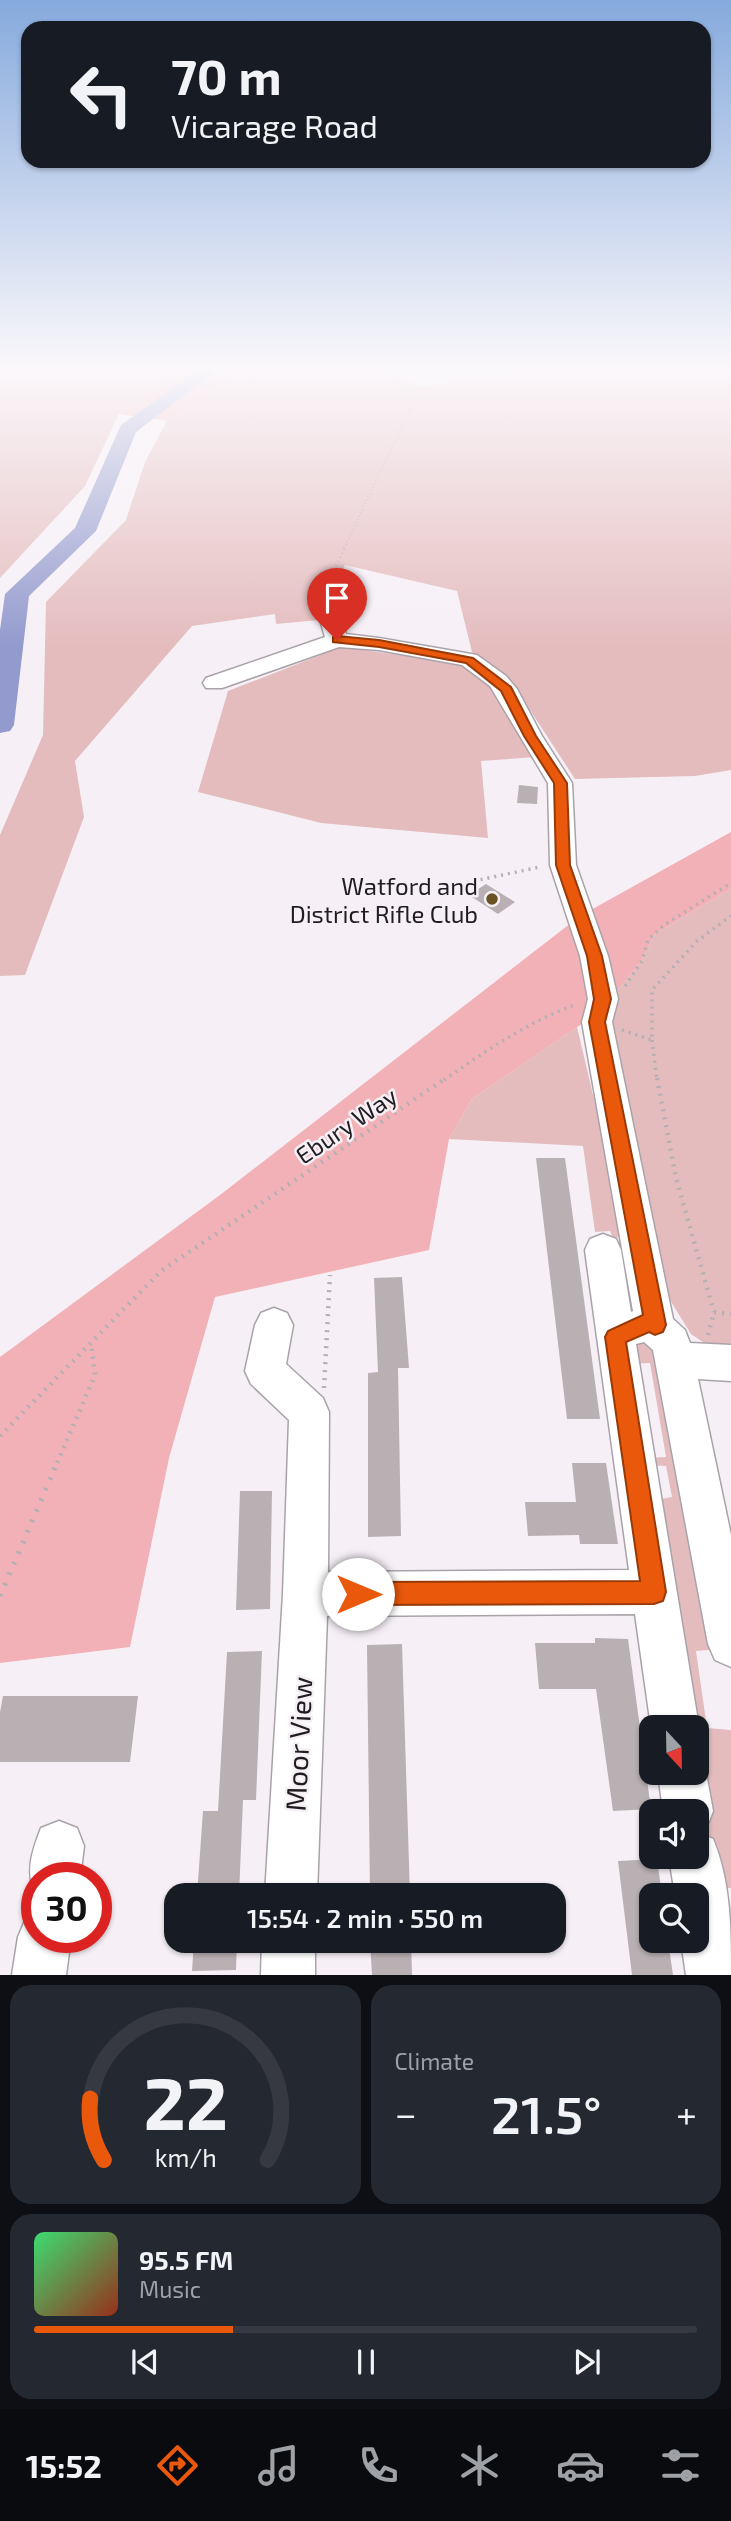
<!DOCTYPE html>
<html lang="en">
<head>
<meta charset="utf-8">
<style>
	:root { --surface:#171b24; --page:#242831; --text:#f1f3f6; --muted:#9ea1a6; --line:#363941; --accent:#ea580c }
	body { margin:0; font-family:"Exo 2",sans-serif; background:var(--page); color:var(--text); height:100vh; display:flex; flex-direction:column; font-size:26px; white-space:nowrap }
	* { box-sizing:border-box; margin:0 }
	p { font-size:23px; color:var(--muted) }
	.icon { flex:none; width:38px; height:38px; fill:none; stroke:currentColor; stroke-width:2; stroke-linecap:round; stroke-linejoin:round }
	.map { position:relative; height:1975px; overflow:hidden }
	.side { display:flex; flex-direction:column; gap:10px; padding:10px; background:#0d0f14; flex:1 }
	.side>* { flex:none }
	.top-card { position:absolute; left:21px; top:21px; width:690px; height:147px; border-radius:21px; box-shadow:0 2px 5px #0004; background:#171b24; color:var(--text); overflow:hidden }
	.needle { width:46px; rotate:158deg }
	.tools { position:absolute; left:639px; top:1715px; display:grid; gap:14px }
	.tools a { display:grid; place-items:center; width:70px; height:70px; border-radius:14px; background:var(--surface); box-shadow:0 2px 5px #0004; font-size:35px }
	.speed { position:absolute; left:21px; top:1862px; display:flex; gap:14px; font-size:35px; font-weight:700; text-align:center }
	.speed>* { display:grid; place-content:center; width:91px; height:91px; border-radius:50%; background:var(--surface); box-shadow:0 2px 5px #0004; line-height:1 }
	.speed .limit { border:10px solid #d22; background:#fff; color:#111 }
	.pin { position:absolute; display:grid; place-items:center; width:60px; height:60px; color:#fff; margin:-72px -30px; border-radius:50% 50% 50% 0; rotate:-45deg; box-shadow:0 0 7px #0007 }
	.pin .icon { rotate:45deg }
	.me { position:absolute; width:77px; margin:-38px; rotate:90deg; stroke-linejoin:round; filter:drop-shadow(0 0 5px #0008) }
	.turn { display:flex; align-items:center; gap:24px; height:147px; padding:0 35px; font-size:32px }
	.turn .icon { width:91px; height:91px; stroke-width:2.5 }
	.turn b { display:block; font-size:49px; line-height:60px }
	.big { font-size:52px; font-weight:600; line-height:1.1 }
	.side .widget { flex:1; display:flex; flex-direction:column; justify-content:center; gap:10px; min-width:0; padding:0 24px; border-radius:21px; background:var(--page) }
	.side .dial { align-items:center; gap:0 }
	.dial svg { height:182px; overflow:visible; fill:none; stroke:var(--line); stroke-width:7; stroke-linecap:round; text-anchor:middle }
	.dial text { fill:var(--text); stroke:none }
	.song { display:flex; align-items:center; gap:21px }
	.cover { width:84px; height:84px; border-radius:10px; background:linear-gradient(135deg,hsl(140 70% 55%),hsl(10 70% 35%)) }
	.played { height:7px; border-radius:4px; background:linear-gradient(90deg,var(--accent) 30%,var(--line) 30%) }
	.keys { display:flex; justify-content:space-around; direction:ltr }
	.heat { display:flex; justify-content:space-between; align-items:center; font-size:38px; direction:ltr }
	.side .tiles { flex:1; display:grid; gap:10px; grid-template-columns:1fr 1fr }
	.widget:last-child { grid-column:span 2 }
	.trip { position:absolute; left:164px; top:1883px; width:402px; height:70px; border-radius:21px; background:var(--surface); box-shadow:0 2px 5px #0004; font-weight:600; line-height:70px; text-align:center }
	.tab-bar { display:flex; height:112px; justify-content:space-around; align-items:center; background:#090b0e; color:var(--muted) }
	.tab-bar .icon { width:49px; height:49px }
	.tab-bar .selected { color:var(--accent) }
	.tab-bar b { font-size:32px; color:var(--text) }
	.map>svg:first-child { display:block }
	.green { fill:#e4bcbe }
	.forest { fill:#f1b1b6 }
	.lines { fill:none; stroke-linecap:round; stroke-linejoin:round }
	.river { fill:#939acd; fill-rule:evenodd }
	.building { fill:#b8b0b3 }
	.minor-casing { stroke:#a9a3a9; stroke-width:3 }
	.path-far4 { stroke:#b3afb3; stroke-width:2; stroke-dasharray:1 2.5; stroke-linecap:butt }
	.path-far3 { stroke:#b3afb3; stroke-width:2.5; stroke-dasharray:1 3.5; stroke-linecap:butt }
	.path-far2 { stroke:#b3afb3; stroke-width:3.5; stroke-dasharray:2 5; stroke-linecap:butt }
	.path-far1 { stroke:#b3afb3; stroke-width:4.5; stroke-dasharray:2 6; stroke-linecap:butt }
	.path { stroke:#b3afb3; stroke-width:5; stroke-dasharray:2.5 9; stroke-linecap:butt }
	.minor { fill:#fff; fill-rule:evenodd }
	.route { fill:#ea580c; stroke:#983908; stroke-width:2 }
	.poi-dot { fill:#685322; stroke:#f6f0f6; stroke-width:2.5 }
	.labels { text-anchor:middle; dominant-baseline:central; stroke-width:5; stroke-linejoin:round; paint-order:stroke }
	.poi-label { font-size:24px; fill:#1f1d1f; stroke:#f6f0f6; text-anchor:end }
	.street-label { font-size:24px; fill:#1f1d1f; stroke:#f6f0f6 }
	.near-street-label { font-size:28px; fill:#1f1d1f; stroke:#f6f0f6 }
</style>
</head>
<body>
<div class="map">
<svg width="731" height="1975" viewBox="0 0 731 1975">
	<rect width="100%" height="100%" fill="#f6f0f6"/>
	<g class="green">
		<path d="M0 369H186L119 414 85 486 0 578Z"/>
		<path d="M240 369H394L415 385 426 387 505 369H731V770L695 776 575 779 509 678 472 652 457 591 345 565 328 597 313 596 319 620 276 624 275 614 192 626 75 761 84 817 25 975 0 976V835L43 735 46 602 126 520 145 462 167 421 240 372Z"/>
		<path d="M341 647 467 664 499 687 536 757 481 761 488 838 321 823 198 792 228 691Z"/>
		<path d="M731 889V1351L713 1349 691 1334 665 1292 602 1010 641 961 655 934Z"/>
		<path d="M577 1027 620 1209 626 1236 613 1238 610 1231 595 1232 583 1146 449 1139 472 1099Z"/>
		<path d="M642 1341 652 1343 719 1649 696 1651 707 1728 731 1730V1888H713L694 1773H696V1727H686L650 1501 672 1497 666 1466 647 1465 646 1458 666 1457 650 1363 628 1364 631 1347Z"/>
	</g>
	<g class="forest">
		<path d="M186 369H240V372L167 421 119 414Z"/>
		<path d="M731 832V889L655 934 641 961 602 1010 472 1099 449 1139 429 1250 215 1297 169 1458 130 1647 0 1663V1357L220 1195 580 916Z"/>
	</g>
	<g class="lines">
		<path class="river" d="M194 369H212L211 375 136 432 96 531 29 596 14 725 10 731 0 733V630L5 594 75 528 121 425 194 373Z"/>
	</g>
	<g class="building">
		<path d="M519 785 538 787 537 804 517 803Z"/>
		<path d="M486 884 515 902 498 914 469 895Z"/>
		<path d="M536 1158H565L600 1419H567Z"/>
		<path d="M402 1277 409 1368H398L401 1536 368 1537V1373L378 1372 374 1278Z"/>
		<path d="M572 1463H606L618 1544H580L579 1535 528 1536 525 1502H576Z"/>
		<path d="M240 1491H272L270 1609 236 1610Z"/>
		<path d="M595 1638 628 1639 651 1809 613 1811 596 1689H539L535 1643H595Z"/>
		<path d="M402 1644 410 1895H370L367 1645Z"/>
		<path d="M262 1651 256 1800H243L239 1895H197L203 1811H218L227 1652Z"/>
		<path d="M3 1696H138L130 1762H0V1712Z"/>
		<path d="M657 1859 662 1895H651V1941H668L673 1975H632L618 1861Z"/>
		<path d="M194 1941H237L236 1970 192 1971Z"/>
		<path d="M370 1941H411L412 1975H372Z"/>
	</g>
	<g class="lines">
		<g class="minor-casing">
			<g id="minor">
				<path d="M323 590 330 592 333 596 346 634 379 638 477 655 506 676 517 689 542 736 572 783 576 865 608 956 618 999 612 1022 673 1319 685 1330 690 1343 731 1345V1381L698 1379 731 1535V1667L715 1660 708 1644 653 1350 644 1342 636 1344 699 1727 696 1733V1727H651L635 1614 327 1616 317 1895H265L283 1594 289 1420 251 1384 245 1371 255 1325 261 1313 274 1308 287 1313 293 1325 286 1364 323 1398 329 1412 328 1572 629 1570 585 1250 590 1239 603 1234 616 1239 621 1250 631 1312 633 1311 582 1022 588 999 580 956 550 865 548 783 490 686 462 665 379 650 339 647 222 688H206L203 683 206 678 325 637 313 596 316 592Z"/>
				<path d="M696 1755 706 1773 713 1811 706 1829 697 1832 713 1839C731 1882 731 1929 731 1975H686L681 1941H696V1895H675L669 1857H696V1811H663L658 1773H696Z"/>
				<path d="M59 1821 77 1828 84 1846 80 1878H37V1897C24 1874 32 1851 41 1828Z"/>
				<path d="M37 1914V1937H71L66 1975H12L18 1937 26 1918Z"/>
				<path d="M262 1941H315V1975H261Z"/>
			</g>
		</g>
		<g class="path-far4">
			<path d="M404 369 425 374 477 369"/>
			<path d="M410 391 425 374"/>
			<path d="M344 548 416 397 386 369"/>
		</g>
		<path class="path-far3" d="M328 582 345 547"/>
		<g class="path-far2">
			<path d="M460 884 540 867"/>
			<path d="M625 986 642 961 648 940 664 925 731 883"/>
			<path d="M622 1030 652 1040V990L697 941 731 916"/>
			<path d="M652 1040 657 1080"/>
			<path d="M444 1080C487 1050 528 1022 577 1004"/>
		</g>
		<g class="path-far1">
			<path d="M657 1078 676 1178 714 1312"/>
			<path d="M708 1335 714 1312 731 1314"/>
			<path d="M324 1388 330 1275"/>
			<path d="M0 1436 161 1271 446 1078"/>
			<path d="M54 1470 95 1375 91 1343"/>
		</g>
		<path class="path" d="M0 1596 55 1468"/>
		<use href="#minor" class="minor"/>
	</g>
	<linearGradient id="sky" x2="0" y2="1"><stop stop-color="#86aadd"/><stop offset="0.57" stop-color="#fbf8fb"/><stop offset="1" stop-color="#fbf8fb" stop-opacity="0"/></linearGradient>
	<rect width="731" height="646" fill="url(#sky)"/>
	<path class="route" d="M337 636 379 640 473 658 511 687 536 736 567 783 570 865 602 956 611 999 605 1022 666 1325 663 1332 655 1335 649 1332 626 1342 666 1592 663 1601 654 1604 358 1605 350 1602 346 1594 350 1585 358 1582 640 1581 605 1337 608 1331 643 1315 589 1022 594 999 587 956 556 865 554 783 524 736 501 691 466 663 379 647 333 642V637Z"/>
	<circle class="poi-dot" cx="492" cy="899" r="7"/>
	<g class="labels">
		<g class="poi-label">
			<text x="478" y="885">Watford and<tspan x="478" dy="28">District Rifle Club</tspan></text>
		</g>
		<g class="street-label">
			<text transform="translate(346 1125) rotate(-34)">Ebury Way</text>
		</g>
		<g class="near-street-label">
			<text transform="translate(298 1744) rotate(-87)">Moor View</text>
		</g>
	</g>
</svg>
<div class="tools">
<a><svg class="needle" viewBox="-14 -14 28 28"><path d="M0-13l5 13h-10z" fill="#e53935"/><path d="M0 13l5-13h-10z" fill="#9ea1a6"/></svg></a>
<a><svg class="icon" aria-label="sound" viewBox="0 0 24 24"><path d="M4 9h4l5-4v14l-5-4H4zM17 9q2 3 0 6"/></svg></a>
<a><svg class="icon" aria-label="search" viewBox="0 0 24 24"><circle cx="10" cy="10" r="6"/><path d="M15 15l6 6"/></svg></a>
</div>
<div class="speed"><div class="limit">30</div></div>
<div class="pin" style="left:337px;top:640px;background:#d93025"><svg class="icon" aria-label="arrive" viewBox="0 0 24 24"><path d="M6 21V4h12l-3 4 3 4H6"/></svg></div>
<svg class="me" style="left:358px;top:1594px" viewBox="-20 -20 40 40"><circle r="19" fill="#fff"/><path d="M0-13L10 11 0 6-10 11z" fill="#ea580c"/></svg>
<div class="trip">15:54 · 2 min · 550 m</div>
<div class="top-card">
<div class="turn"><svg class="icon" aria-label="left" viewBox="0 0 24 24"><path d="M17 20v-9H6M10 6l-5 5 5 5"/></svg><div><b>70 m</b>Vicarage Road</div></div>
</div>
</div>
<section class="side">
<div class="tiles">
<div class="widget dial"><svg viewBox="0 0 100 80">
<path d="M14 69A42 42 0 1 1 86 69"/>
<path d="M14 69A42 42 0 0 1 8 42" stroke="#ea580c"/>
<text x="50" y="56" font-size="32" font-weight="700">22</text>
<text x="50" y="72" font-size="11">km/h</text>
</svg></div>
<div class="widget"><p>Climate</p>
<div class="heat"><a>−</a><b class="big">21.5°</b><a>+</a></div>
</div>
<div class="widget">
<div class="song"><i class="cover"></i><div><b>95.5 FM</b><p>Music</p></div></div>
<div class="played"></div>
<div class="keys"><svg class="icon" aria-label="previous" viewBox="0 0 24 24"><path d="M18 5L8 12l10 7zM5 5v14"/></svg><svg class="icon" aria-label="pause" viewBox="0 0 24 24"><path d="M8 5v14M16 5v14"/></svg><svg class="icon" aria-label="next" viewBox="0 0 24 24"><path d="M6 5l10 7-10 7zM19 5v14"/></svg></div>
</div>
</div>
</section>
<nav class="tab-bar">
<b>15:52</b>
<svg class="icon selected" aria-label="directions" viewBox="0 0 24 24"><path d="M12 3l9 9-9 9-9-9zM9 14v-3h6M13 9l2 2-2 2"/></svg>
<svg class="icon" aria-label="music" viewBox="0 0 24 24"><path d="M9 18V5l10-2v13"/><circle cx="6" cy="18" r="3"/><circle cx="16" cy="16" r="3"/></svg>
<svg class="icon" aria-label="phone" viewBox="0 0 24 24"><path d="M5 4h4l2 5-3 2q2 4 5 5l2-3 5 2v4C11 20 4 13 5 4z"/></svg>
<svg class="icon" aria-label="climate" viewBox="0 0 24 24"><path d="M12 3v18M4 7l16 10M4 17L20 7"/></svg>
<svg class="icon" aria-label="car" viewBox="0 0 24 24"><path d="M5 17H2v-5l4-1 3-4h7l3 4 3 1v5h-3M9 17h6M6 11h13"/><circle cx="7" cy="17" r="2"/><circle cx="17" cy="17" r="2"/></svg>
<svg class="icon" aria-label="filters" viewBox="0 0 24 24"><path d="M4 7h16M4 17h16"/><circle cx="9" cy="7" r="2"/><circle cx="15" cy="17" r="2"/></svg>
</nav>
</body>
</html>
